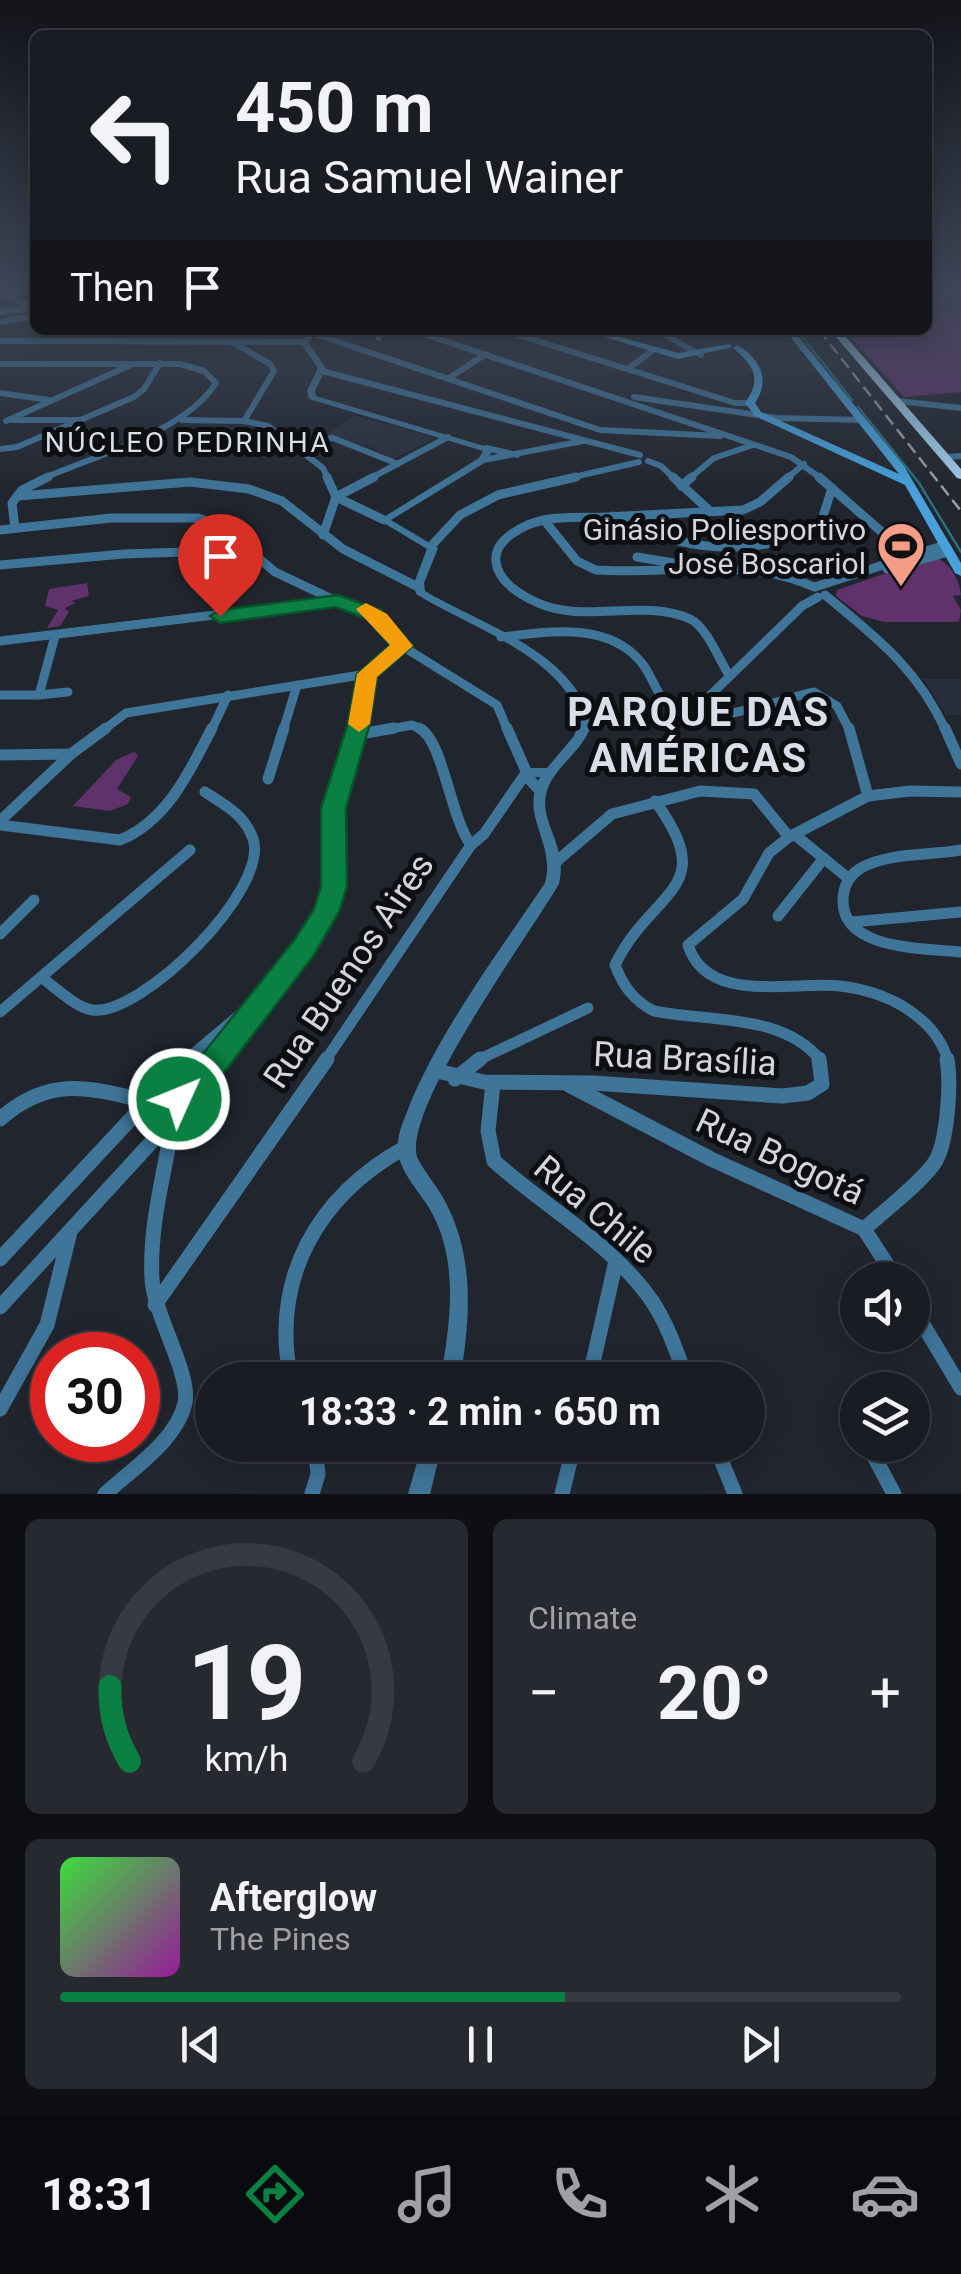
<!DOCTYPE html>
<html lang="en">
<head>
<meta charset="utf-8">
<style>
	:root { --surface:#191c22; --page:#26292f; --text:#f1f3f6; --muted:#9fa1a5; --line:#373a40; --accent:#0b8043 }
	body { margin:0; font-family:Roboto,sans-serif; background:var(--page); color:var(--text); height:100vh; display:flex; flex-direction:column; font-size:38px; white-space:nowrap }
	* { box-sizing:border-box; margin:0 }
	p { font-size:32px; color:var(--muted) }
	.icon { flex:none; width:55px; height:55px; fill:none; stroke:currentColor; stroke-width:2; stroke-linecap:round; stroke-linejoin:round }
	.map { position:relative; height:1494px; overflow:hidden }
	.details { display:flex; flex-direction:column; gap:25px; padding:25px; background:#0e0f13; flex:1 }
	.details>* { flex:none }
	.guide { position:absolute; left:30px; top:30px; width:902px; height:305px; border-radius:15px; box-shadow:0 5px 25px #0003,0 0 0 2px var(--line); background:#191c22; color:var(--text); overflow:hidden }
	.buttons { position:absolute; left:840px; top:1262px; display:grid; gap:20px }
	.buttons a { display:grid; place-items:center; width:90px; height:90px; border-radius:50%; background:var(--surface); box-shadow:0 5px 25px #0003,0 0 0 2px var(--line); font-size:50px }
	.speed { position:absolute; left:30px; top:1332px; display:flex; gap:20px; font-size:50px; font-weight:700; text-align:center }
	.speed>* { display:grid; place-content:center; width:130px; height:130px; border-radius:50%; background:var(--surface); box-shadow:0 5px 25px #0003,0 0 0 2px var(--line); line-height:1 }
	.speed .limit { border:15px solid #d22; background:#fff; color:#111 }
	.pin { position:absolute; display:grid; place-items:center; width:85px; height:85px; color:#fff; margin:-102px -42px; border-radius:50% 50% 50% 0; rotate:-45deg; box-shadow:0 0 10px #0007 }
	.pin .icon { rotate:45deg }
	.me { position:absolute; width:110px; margin:-55px; rotate:46deg; stroke-linejoin:round; filter:drop-shadow(0 0 8px #0008) }
	.turn { display:flex; align-items:center; gap:35px; height:210px; padding:0 40px; font-size:45px }
	.turn .icon { width:130px; height:130px; stroke-width:2.5 }
	.turn b { display:block; font-size:70px; line-height:85px }
	.then { display:flex; align-items:center; height:95px; padding:0 40px; background:#0003; gap:20px; font-size:38px }
	.big { font-size:75px; font-weight:700; line-height:1.1 }
	.details .widget { flex:1; display:flex; flex-direction:column; justify-content:center; gap:15px; min-width:0; padding:0 35px; border-radius:15px; background:var(--page) }
	.details .dial { align-items:center; gap:0 }
	.dial svg { height:260px; overflow:visible; fill:none; stroke:var(--line); stroke-width:7; stroke-linecap:round; text-anchor:middle }
	.dial text { fill:var(--text); stroke:none }
	.song { display:flex; align-items:center; gap:30px }
	.cover { width:120px; height:120px; border-radius:15px; background:linear-gradient(135deg,hsl(120 70% 55%),hsl(300 70% 35%)) }
	.played { height:10px; border-radius:5px; background:linear-gradient(90deg,var(--accent) 60%,var(--line) 60%) }
	.keys { display:flex; justify-content:space-around; direction:ltr }
	.heat { display:flex; justify-content:space-between; align-items:center; font-size:55px; direction:ltr }
	.details .tiles { flex:1; display:grid; gap:25px; grid-template-columns:1fr 1fr }
	.widget:last-child { grid-column:span 2 }
	.trip { position:absolute; left:195px; top:1362px; width:570px; height:100px; border-radius:50px; background:var(--surface); box-shadow:0 5px 25px #0003,0 0 0 2px var(--line); font-weight:700; line-height:100px; text-align:center }
	.tabs { display:flex; height:160px; justify-content:space-around; align-items:center; background:#0a0b0e; color:var(--muted) }
	.tabs .icon { width:70px; height:70px }
	.tabs .on { color:var(--accent) }
	.tabs b { font-size:45px; color:var(--text) }
	.map>svg:first-child { display:block }
	.built { fill:#282e3b }
	.green { fill:#5f326c }
	.lines { fill:none; stroke-linecap:round; stroke-linejoin:round }
	.stream { stroke:#296e7c; stroke-width:2.5 }
	.minor-far3 { stroke:#3f7599; stroke-width:6 }
	.minor-far2 { stroke:#3f7599; stroke-width:9 }
	.minor-far1 { stroke:#3f7599; stroke-width:11 }
	.minor { stroke:#3f7599; stroke-width:15 }
	.tertiary { fill:#3f7599; fill-rule:evenodd }
	.secondary { fill:#47a2dc; fill-rule:evenodd }
	.trunk { fill:#a2cfee; fill-rule:evenodd }
	.rail { stroke:#9d9fa6; stroke-width:2.5; stroke-dasharray:12 6; stroke-linecap:butt }
	.route { fill:#0b8043; stroke:#07532c; stroke-width:2.5 }
	.slow { fill:#f59e0b }
	.labels { text-anchor:middle; dominant-baseline:central; stroke-width:10; stroke-linejoin:round; paint-order:stroke }
	.far-neighbourhood-label { font-size:28px; letter-spacing:2.5px; fill:#d9dee9; stroke:#0c0e11 }
	.poi-label { font-size:30px; fill:#d4d6dc; stroke:#0c0e11; text-anchor:end }
	.near-street-label { font-size:35px; fill:#d4d6dc; stroke:#0c0e11 }
	.district-label { font-size:40px; font-weight:bold; letter-spacing:2.5px; fill:#d9dee9; stroke:#0c0e11 }
</style>
</head>
<body>
<div class="map">
<svg width="961" height="1494" viewBox="0 0 961 1494">
	<rect width="100%" height="100%" fill="#21252d"/>
	<g class="built">
		<path d="M355 416 430 436 434 439 392 459 373 448 327 434Z"/>
		<path d="M924 679H961V715H946Z"/>
	</g>
	<g class="green">
		<path d="M928 287H961V392L904 397 844 330H928Z"/>
		<path d="M933 557C948 560 960 579 961 595L953 596 961 610 959 622H884L862 616 836 596 837 590Z"/>
		<path d="M87 583 89 596 71 601 76 603 65 608 69 612 60 626 47 628 58 610 45 606 49 589Z"/>
		<path d="M134 752 138 756 117 789 131 797 128 804 110 811 73 806 116 760Z"/>
	</g>
	<g class="lines">
		<g class="stream">
			<path d="M797 330 852 400"/>
			<path d="M858 407 919 483 961 552"/>
		</g>
		<g class="minor-far3">
			<path d="M0 288 35 290"/>
			<path d="M0 292 35 309"/>
			<path d="M0 312 34 309"/>
			<path d="M0 322 35 316"/>
			<path d="M412 330 791 457 822 479"/>
			<path d="M503 330 735 403H750"/>
			<path d="M656 330 701 355"/>
			<path d="M312 333 600 430 720 436"/>
			<path d="M379 338 380 330"/>
			<path d="M0 341 304 342"/>
			<path d="M234 343 270 364 274 371 244 421"/>
			<path d="M0 364H180L204 371 216 383C185 432 94 456 42 479"/>
			<path d="M628 369 653 350"/>
			<path d="M322 371 640 455"/>
			<path d="M449 378 486 354"/>
			<path d="M0 393 49 400"/>
			<path d="M634 397 777 418 862 420"/>
			<path d="M898 401 961 408"/>
			<path d="M12 420H80"/>
			<path d="M182 420 244 421 268 426 323 468 328 479"/>
			<path d="M6 421 133 364"/>
			<path d="M288 443 333 438 398 464"/>
			<path d="M486 448 517 455"/>
			<path d="M0 449 17 447 134 397 144 389 160 363"/>
			<path d="M947 457 961 456"/>
			<path d="M483 460 583 441"/>
			<path d="M648 461 661 466 675 479"/>
			<path d="M369 479 448 437"/>
			<path d="M565 479 639 462"/>
			<path d="M689 479 714 458 753 445"/>
			<path d="M786 479 804 464"/>
		</g>
		<g class="minor-far2">
			<path d="M673 477 710 511"/>
			<path d="M819 477 915 561"/>
			<path d="M681 486 692 477"/>
			<path d="M18 496 190 482 249 489 282 501 343 549 418 587"/>
			<path d="M336 497 374 477"/>
			<path d="M336 497 384 520"/>
			<path d="M613 516C677 550 757 562 821 523L832 488"/>
			<path d="M544 520 577 561 596 570C667 575 747 556 814 587"/>
			<path d="M15 528 12 503 22 490 48 477"/>
			<path d="M0 530 111 518H198L220 525 275 572 332 599"/>
			<path d="M323 535 336 497 327 477"/>
			<path d="M432 545 460 515 498 495 576 477"/>
			<path d="M637 557 698 567"/>
			<path d="M0 565 124 554 245 550"/>
			<path d="M887 569 949 552"/>
			<path d="M815 587 945 545"/>
			<path d="M825 595C877 638 917 668 946 731"/>
			<path d="M501 637C547 632 607 621 641 662 655 678 659 709 684 715 719 723 778 700 814 692L837 706 850 731"/>
			<path d="M0 641 338 600 374 614 402 646 497 705 508 731"/>
			<path d="M729 675C719 660 707 627 690 619 643 598 585 624 538 603 522 596 498 582 496 562 493 539 525 524 544 520 563 516 585 518 605 517 651 515 697 512 743 510L760 502 789 477"/>
			<path d="M0 695H39L55 636"/>
			<path d="M39 695 68 692"/>
			<path d="M690 715 802 606 818 597"/>
			<path d="M102 731 126 713 367 674 402 646"/>
			<path d="M211 731 228 695"/>
			<path d="M283 731 297 685"/>
			<path d="M357 731 367 674"/>
			<path d="M380 731 412 725 424 731"/>
		</g>
		<g class="minor-far1">
			<path d="M419 728C443 739 450 817 471 845"/>
			<path d="M507 728 530 780 540 791"/>
			<path d="M849 728 868 796"/>
			<path d="M945 728 961 764"/>
			<path d="M355 735 394 728"/>
			<path d="M0 755 71 754"/>
			<path d="M268 779 284 728"/>
			<path d="M655 801C721 891 652 888 615 965 623 986 634 1001 654 1011 708 1022 784 1013 821 1061"/>
			<path d="M0 821 71 754 106 728"/>
			<path d="M0 825 120 840C167 821 190 771 212 728"/>
			<path d="M795 835 848 878"/>
			<path d="M961 850C929 856 890 852 861 868 848 876 843 887 843 901 843 951 926 948 961 952"/>
			<path d="M557 861 612 814 700 791 754 794 789 837"/>
			<path d="M778 916 824 858"/>
			<path d="M852 922 961 912"/>
			<path d="M0 934 34 900"/>
			<path d="M41 977C55 987 75 1007 92 1010 141 1017 270 889 253 839 245 815 225 805 205 792"/>
			<path d="M0 1012 190 850"/>
			<path d="M185 1061 256 1001"/>
			<path d="M215 1061 305 947 332 898 333 808 357 728"/>
			<path d="M325 1061 471 845 484 834 526 773"/>
			<path d="M476 1061 588 1008"/>
			<path d="M948 1061C943 1043 933 1029 918 1017 897 999 867 989 840 986 791 981 707 1005 688 945L743 899 769 853 789 837 868 796 910 791 961 792"/>
		</g>
		<g class="minor">
			<path d="M437 1071 484 1082 593 1083 782 1096 808 1093 822 1084 819 1059"/>
			<path d="M455 1079 480 1059"/>
			<path d="M493 1083 488 1131 494 1161C546 1208 612 1243 652 1301 668 1325 677 1353 687 1380"/>
			<path d="M569 1085 711 1159 864 1229 897 1280"/>
			<circle cx="161" cy="1109" r="19"/>
			<path d="M157 1092 187 1059"/>
			<path d="M180 1106 217 1059"/>
			<path d="M0 1119C49 1076 87 1087 145 1101"/>
			<path d="M864 1229C886 1209 914 1189 933 1165 948 1146 951 1083 947 1059"/>
			<path d="M0 1259 142 1107"/>
			<path d="M155 1305 327 1059"/>
			<path d="M912 1306 961 1388"/>
			<path d="M0 1307 168 1124"/>
			<path d="M291 1380C270 1279 317 1196 406 1147"/>
			<path d="M589 1380 616 1261"/>
			<path d="M0 1409 47 1325 70 1232"/>
			<path d="M715 1445 735 1494"/>
			<path d="M868 1445 894 1494"/>
			<path d="M105 1494C131 1470 177 1440 185 1403 191 1374 154 1315 152 1279 149 1225 165 1172 173 1120"/>
			<path d="M312 1494 318 1474 315 1445"/>
			<path d="M562 1494 574 1445"/>
		</g>
		<g class="tertiary">
			<path d="M312 330H320L308 342 326 368 315 391 316 396 491 448 493 450 486 462 391 520 438 548 424 583 425 591C479 623 555 645 585 704 589 712 593 716 591 725 583 753 551 768 546 795 540 824 568 846 559 884 530 934 403 1107 417 1157 425 1173 438 1187 446 1203 475 1259 470 1320 460 1380H440C450 1327 459 1265 433 1215 423 1194 398 1173 398 1148 397 1133 405 1118 410 1104 442 1027 499 952 545 883 556 841 519 818 540 777L526 778 520 773 526 768H547L574 736 580 718C576 711 573 703 569 696 537 648 465 624 416 594L414 583 427 549 379 520 479 458 483 451 309 399 307 391 318 368 300 342Z"/>
			<path d="M422 1445H442L430 1494H408Z"/>
		</g>
		<g class="secondary">
			<path d="M581 330H594L678 353 729 344 733 347 678 359Z"/>
			<path d="M785 330H793L904 466 961 563V576L955 573 905 485 755 416 745 403C763 378 753 365 733 348L737 345C760 358 771 380 755 403L761 412 899 474Z"/>
		</g>
		<path class="trunk" d="M830 330H840L961 469V479L957 478Z"/>
		<path class="rail" d="M819 330 961 511"/>
	</g>
	<linearGradient id="sky" x2="0" y2="1"><stop stop-color="#121419"/><stop offset="0.58" stop-color="#3d4657"/><stop offset="1" stop-color="#3d4657" stop-opacity="0"/></linearGradient>
	<rect width="961" height="496" fill="url(#sky)"/>
	<path class="route" d="M338 595 381 610 413 646 377 677 370 723 346 808 347 886 339 912 314 955 191 1116 180 1120 170 1116 164 1099 168 1089 178 1085 295 939 314 909 321 886V808L348 723 357 674 390 645 367 619 336 607 220 623 210 616 220 610Z"/>
	<path class="slow" d="M366 603 387 614 413 646 377 677 370 724 359 732 348 724 357 674 390 645 356 609Z"/>
	<defs>
		<g id="stadium-pin" transform="scale(2.5)"><path d="M0 17L-7.5 6A9.5 9.5 0 1 1 7.5 6Z" fill="#f49e87" stroke="#0c0e11"/><path d="M0-5a6.5 5 0 1 0 0 10a6.5 5 0 1 0 0-10ZM-3.5-1.8h7v3.6h-7Z" fill="#111"/></g>
	</defs>
	<g fill-rule="evenodd">
		<use href="#stadium-pin" x="901" y="546"/>
	</g>
	<g class="labels">
		<g class="far-neighbourhood-label">
			<text x="188" y="442">NÚCLEO PEDRINHA</text>
		</g>
		<g class="poi-label">
			<text x="866" y="529">Ginásio Poliesportivo<tspan x="866" dy="34">José Boscariol</tspan></text>
		</g>
		<g class="near-street-label">
			<text transform="translate(349 971) rotate(-56)">Rua Buenos Aires</text>
			<text transform="translate(685 1059) rotate(3)">Rua Brasília</text>
			<text transform="translate(780 1157) rotate(25)">Rua Bogotá</text>
			<text transform="translate(595 1210) rotate(40)">Rua Chile</text>
		</g>
		<g class="district-label">
			<text x="699" y="712">PARQUE DAS<tspan x="699" dy="46">AMÉRICAS</tspan></text>
		</g>
	</g>
</svg>
<div class="buttons">
<a><svg class="icon" aria-label="sound" viewBox="0 0 24 24"><path d="M4 9h4l5-4v14l-5-4H4zM17 9q2 3 0 6"/></svg></a>
<a><svg class="icon" aria-label="layers" viewBox="0 0 24 24"><path d="M12 4l9 5-9 5-9-5zM3 14l9 5 9-5"/></svg></a>
</div>
<div class="speed"><div class="limit">30</div></div>
<div class="pin" style="left:220px;top:616px;background:#d93025"><svg class="icon" aria-label="arrive" viewBox="0 0 24 24"><path d="M6 21V4h12l-3 4 3 4H6"/></svg></div>
<svg class="me" style="left:179px;top:1099px" viewBox="-20 -20 40 40"><circle r="17" fill="#0b8043" stroke="#fff" stroke-width="3"/><path d="M0-11L8 9 0 5-8 9z" fill="#fff"/></svg>
<div class="trip">18:33 · 2 min · 650 m</div>
<div class="guide">
<div class="turn"><svg class="icon" aria-label="left" viewBox="0 0 24 24"><path d="M17 20v-9H6M10 6l-5 5 5 5"/></svg><div><b>450 m</b>Rua Samuel Wainer</div></div>
<div class="then">Then<svg class="icon" aria-label="arrive" viewBox="0 0 24 24"><path d="M6 21V4h12l-3 4 3 4H6"/></svg></div>
</div>
</div>
<section class="details">
<div class="tiles">
<div class="widget dial"><svg viewBox="0 0 100 80">
<path d="M14 69A42 42 0 1 1 86 69"/>
<path d="M14 69A42 42 0 0 1 8 46" stroke="#0b8043"/>
<text x="50" y="56" font-size="32" font-weight="700">19</text>
<text x="50" y="72" font-size="11">km/h</text>
</svg></div>
<div class="widget"><p>Climate</p>
<div class="heat"><a>−</a><b class="big">20°</b><a>+</a></div>
</div>
<div class="widget">
<div class="song"><i class="cover"></i><div><b>Afterglow</b><p>The Pines</p></div></div>
<div class="played"></div>
<div class="keys"><svg class="icon" aria-label="previous" viewBox="0 0 24 24"><path d="M18 5L8 12l10 7zM5 5v14"/></svg><svg class="icon" aria-label="pause" viewBox="0 0 24 24"><path d="M8 5v14M16 5v14"/></svg><svg class="icon" aria-label="next" viewBox="0 0 24 24"><path d="M6 5l10 7-10 7zM19 5v14"/></svg></div>
</div>
</div>
</section>
<nav class="tabs">
<b>18:31</b>
<svg class="icon on" aria-label="directions" viewBox="0 0 24 24"><path d="M12 3l9 9-9 9-9-9zM9 14v-3h6M13 9l2 2-2 2"/></svg>
<svg class="icon" aria-label="music" viewBox="0 0 24 24"><path d="M9 18V5l10-2v13"/><circle cx="6" cy="18" r="3"/><circle cx="16" cy="16" r="3"/></svg>
<svg class="icon" aria-label="phone" viewBox="0 0 24 24"><path d="M5 4h4l2 5-3 2q2 4 5 5l2-3 5 2v4C11 20 4 13 5 4z"/></svg>
<svg class="icon" aria-label="climate" viewBox="0 0 24 24"><path d="M12 3v18M4 7l16 10M4 17L20 7"/></svg>
<svg class="icon" aria-label="car" viewBox="0 0 24 24"><path d="M5 17H2v-5l4-1 3-4h7l3 4 3 1v5h-3M9 17h6M6 11h13"/><circle cx="7" cy="17" r="2"/><circle cx="17" cy="17" r="2"/></svg>
</nav>
</body>
</html>
